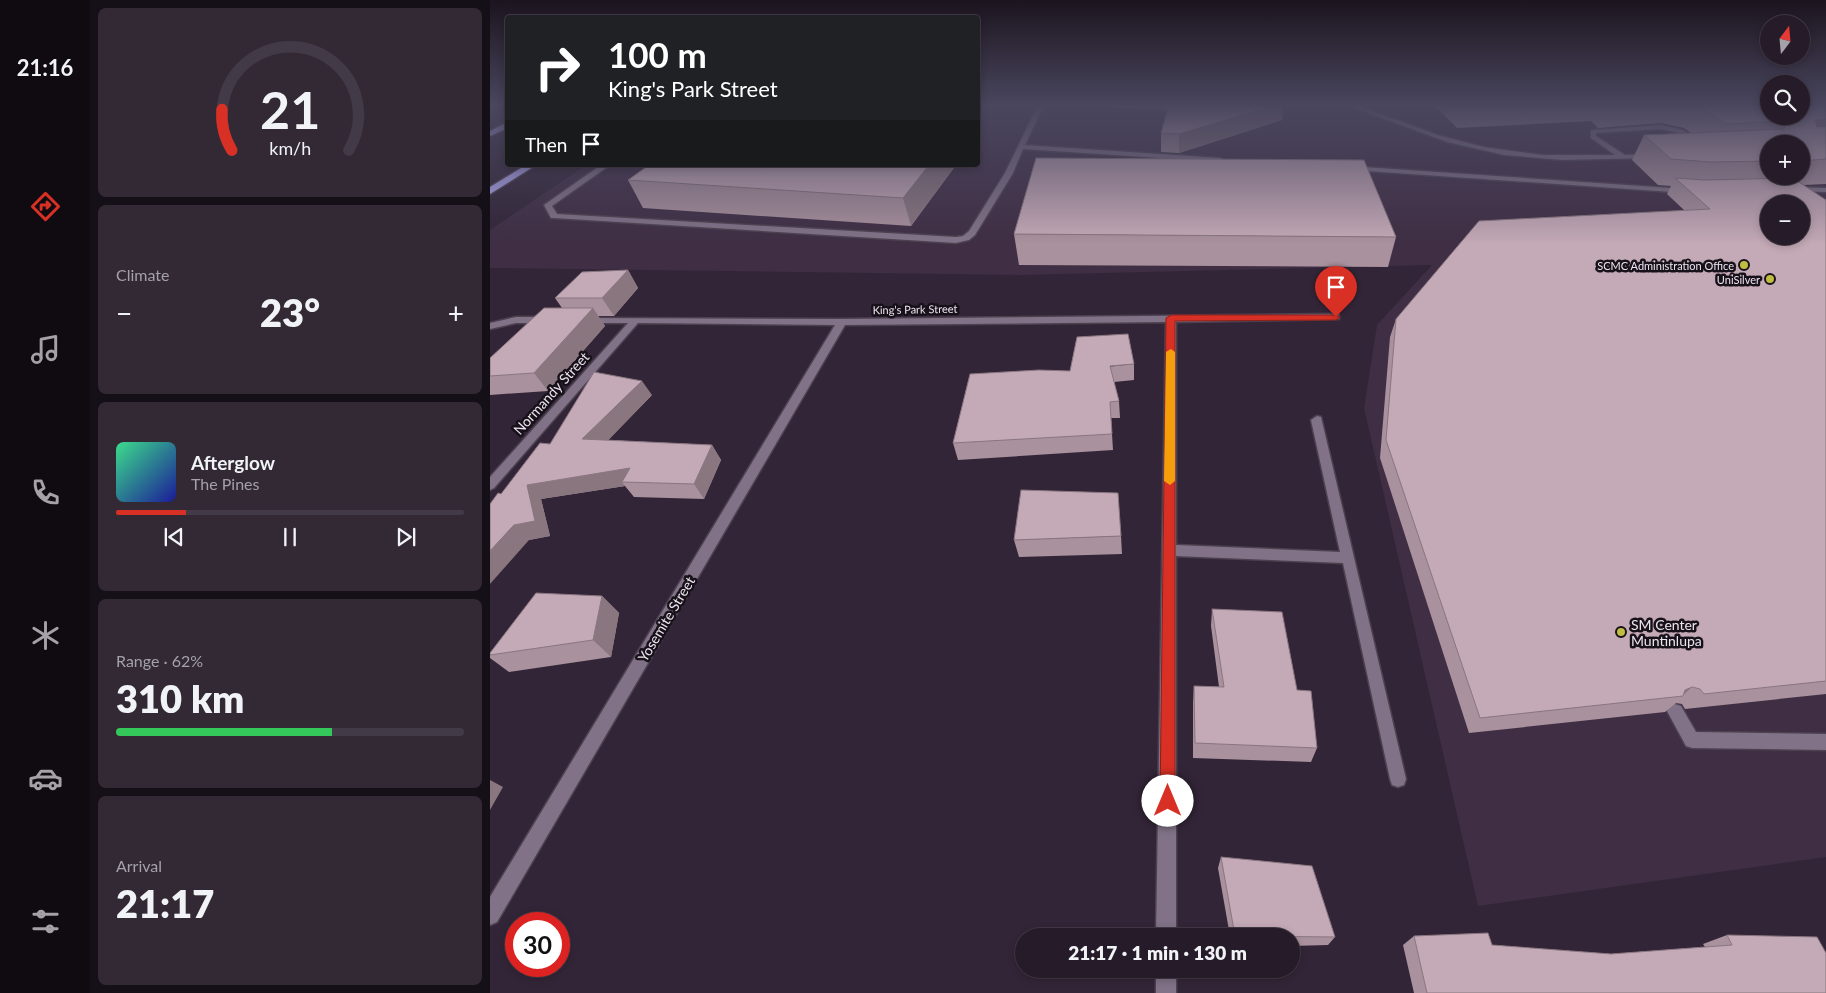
<!DOCTYPE html>
<html lang="en">
<head>
<meta charset="utf-8">
<style>
	:root { --surface:#261c29; --page:#322935; --text:#f1f3f6; --muted:#a4a1a8; --line:#423a46; --accent:#d93025 }
	body { margin:0; font-family:Lato,sans-serif; background:var(--page); color:var(--text); height:100vh; display:flex; flex-direction:column; font-size:19px; white-space:nowrap }
	* { box-sizing:border-box; margin:0 }
	p { font-size:16px; color:var(--muted) }
	.icon { flex:none; width:28px; height:28px; fill:none; stroke:currentColor; stroke-width:2; stroke-linecap:round; stroke-linejoin:round }
	.map { position:relative; flex:1; overflow:hidden }
	.panel { display:flex; flex-direction:column; gap:8px; padding:8px; background:#150f17; width:400px }
	.panel>* { flex:none }
	.hud { position:absolute; left:15px; top:15px; width:475px; height:152px; border-radius:5px; box-shadow:0 2px 8px #0003,0 0 0 1px var(--line); background:#202124; color:#fff; overflow:hidden }
	.needle { width:32px; rotate:16deg }
	.controls { position:absolute; left:1270px; top:15px; display:grid; gap:10px }
	.controls a { display:grid; place-items:center; width:50px; height:50px; border-radius:50%; background:var(--surface); box-shadow:0 2px 8px #0003,0 0 0 1px var(--line); font-size:25px }
	.speed { position:absolute; left:15px; top:912px; display:flex; gap:10px; font-size:25px; font-weight:700; text-align:center }
	.speed>* { display:grid; place-content:center; width:65px; height:65px; border-radius:50%; background:var(--surface); box-shadow:0 2px 8px #0003,0 0 0 1px var(--line); line-height:1 }
	.speed .limit { border:8px solid #d22; background:#fff; color:#111 }
	.pin { position:absolute; display:grid; place-items:center; width:42px; height:42px; color:#fff; margin:-51px -21px; border-radius:50% 50% 50% 0; rotate:-45deg; box-shadow:0 0 5px #0007 }
	.pin .icon { rotate:45deg }
	.me { position:absolute; width:55px; margin:-28px; rotate:0deg; stroke-linejoin:round; filter:drop-shadow(0 0 4px #0008) }
	.turn { display:flex; align-items:center; gap:18px; height:105px; padding:0 20px; font-size:22px }
	.turn .icon { width:65px; height:65px; stroke-width:2.5 }
	.turn b { display:block; font-size:35px; line-height:42px }
	.then { display:flex; align-items:center; height:48px; padding:0 20px; background:#0003; gap:10px; font-size:19px }
	.big { font-size:38px; font-weight:800; line-height:1.1 }
	.panel .widget { flex:1; display:flex; flex-direction:column; justify-content:center; gap:8px; min-width:0; padding:0 18px; border-radius:8px; background:var(--page) }
	.panel .dial { align-items:center; gap:0 }
	.dial svg { height:130px; overflow:visible; fill:none; stroke:var(--line); stroke-width:7; stroke-linecap:round; text-anchor:middle }
	.dial text { fill:var(--text); stroke:none }
	.song { display:flex; align-items:center; gap:15px }
	.cover { width:60px; height:60px; border-radius:8px; background:linear-gradient(135deg,hsl(150 70% 55%),hsl(240 70% 35%)) }
	.played { height:5px; border-radius:2px; background:linear-gradient(90deg,var(--accent) 20%,var(--line) 20%) }
	.keys { display:flex; justify-content:space-around; direction:ltr }
	.heat { display:flex; justify-content:space-between; align-items:center; font-size:28px; direction:ltr }
	.charge { height:8px; border-radius:4px; background:linear-gradient(90deg,#34c759 62%,var(--line) 0) }
	.trip { position:absolute; left:525px; top:928px; width:285px; height:50px; border-radius:25px; background:var(--surface); box-shadow:0 2px 8px #0003,0 0 0 1px var(--line); font-weight:800; line-height:50px; text-align:center }
	main { display:flex; flex:1; min-height:0 }
	.tab-bar { display:flex; flex-direction:column; width:90px; justify-content:space-around; align-items:center; background:#0f0b10; color:var(--muted) }
	.tab-bar .icon { width:35px; height:35px }
	.tab-bar .current { color:var(--accent) }
	.tab-bar b { font-size:22px; color:var(--text) }
	.map>svg:first-child { display:block }
	.built { fill:#3f2e44; fill-rule:evenodd }
	.lines { fill:none; stroke-linecap:round; stroke-linejoin:round }
	.service-casing { stroke:#4d4150; stroke-width:3 }
	.minor-casing { stroke:#4d4150; stroke-width:3 }
	.motorway-casing { stroke:#4d4150; stroke-width:3 }
	.service { fill:#817287; fill-rule:evenodd }
	.minor { fill:#817287; fill-rule:evenodd }
	.motorway { fill:#b1abf3; fill-rule:evenodd }
	.wall { fill:#a9919d; fill-rule:evenodd }
	.shaded-wall { fill:#89767f }
	.building { fill:#c4a9b6; stroke:#89767f; fill-rule:evenodd }
	.route { fill:#d93025; stroke:#8d1f18 }
	.slow { fill:#f59e0b }
	.poi-dot { fill:#c0be40; stroke:#171119; stroke-width:2 }
	.labels { text-anchor:middle; dominant-baseline:central; stroke-width:5; stroke-linejoin:round; paint-order:stroke }
	.far-poi-label { font-size:11px; fill:#ede4f0; stroke:#171119; text-anchor:end }
	.far-street-label { font-size:11px; fill:#ede4f0; stroke:#171119 }
	.street-label { font-size:14px; fill:#ede4f0; stroke:#171119 }
	.poi-label { font-size:14px; fill:#ede4f0; stroke:#171119; text-anchor:start }
</style>
</head>
<body>
<main>
<nav class="tab-bar">
<b>21:16</b>
<svg class="icon current" aria-label="directions" viewBox="0 0 24 24"><path d="M12 3l9 9-9 9-9-9zM9 14v-3h6M13 9l2 2-2 2"/></svg>
<svg class="icon" aria-label="music" viewBox="0 0 24 24"><path d="M9 18V5l10-2v13"/><circle cx="6" cy="18" r="3"/><circle cx="16" cy="16" r="3"/></svg>
<svg class="icon" aria-label="phone" viewBox="0 0 24 24"><path d="M5 4h4l2 5-3 2q2 4 5 5l2-3 5 2v4C11 20 4 13 5 4z"/></svg>
<svg class="icon" aria-label="climate" viewBox="0 0 24 24"><path d="M12 3v18M4 7l16 10M4 17L20 7"/></svg>
<svg class="icon" aria-label="car" viewBox="0 0 24 24"><path d="M5 17H2v-5l4-1 3-4h7l3 4 3 1v5h-3M9 17h6M6 11h13"/><circle cx="7" cy="17" r="2"/><circle cx="17" cy="17" r="2"/></svg>
<svg class="icon" aria-label="filters" viewBox="0 0 24 24"><path d="M4 7h16M4 17h16"/><circle cx="9" cy="7" r="2"/><circle cx="15" cy="17" r="2"/></svg>
</nav>
<section class="panel">
<div class="widget dial"><svg viewBox="0 0 100 80">
<path d="M14 69A42 42 0 1 1 86 69"/>
<path d="M14 69A42 42 0 0 1 8 44" stroke="#d93025"/>
<text x="50" y="56" font-size="32" font-weight="700">21</text>
<text x="50" y="72" font-size="11">km/h</text>
</svg></div>
<div class="widget"><p>Climate</p>
<div class="heat"><a>−</a><b class="big">23°</b><a>+</a></div>
</div>
<div class="widget">
<div class="song"><i class="cover"></i><div><b>Afterglow</b><p>The Pines</p></div></div>
<div class="played"></div>
<div class="keys"><svg class="icon" aria-label="previous" viewBox="0 0 24 24"><path d="M18 5L8 12l10 7zM5 5v14"/></svg><svg class="icon" aria-label="pause" viewBox="0 0 24 24"><path d="M8 5v14M16 5v14"/></svg><svg class="icon" aria-label="next" viewBox="0 0 24 24"><path d="M6 5l10 7-10 7zM19 5v14"/></svg></div>
</div>
<div class="widget"><p>Range · 62%</p><b class="big">310 km</b><div class="charge"></div></div>
<div class="widget"><p>Arrival</p><b class="big">21:17</b></div>
</section>
<div class="map">
<svg width="1336" height="993" viewBox="0 0 1336 993">
	<rect width="100%" height="100%" fill="#322537"/>
	<path class="built" d="M488 105H1279V116H1311L1336 105V857L988 906 874 408 887 325 942 265 531 275 0 268V230L96 165H488ZM1279 144H1311V176H1279ZM1279 204H1311V236H1279Z"/>
	<g class="lines">
		<g class="service-casing">
			<g id="service">
				<path d="M548 105H554L535 145 730 158 734 160 730 162 533 149 523 173 485 235 479 240 466 243 64 218H61L54 205 111 165H120L62 206 67 214 466 237 473 236 479 231 515 173Z"/>
				<path d="M856 105H866L948 135 994 147 1053 155H1125L1101 138V130L1171 125 1193 130 1210 143 1205 144 1189 133 1171 129 1106 133V136L1135 155 1160 154 1164 156 1160 158 1073 160 1014 155 957 142Z"/>
				<path d="M859 166 1196 189 1200 191 1196 193 862 170 858 168Z"/>
				<path d="M1301 187 1336 188V192L1304 191H1301Z"/>
				<path d="M1185 704 1191 706 1206 732 1336 734V750L1202 748 1196 746 1177 711 1179 706Z"/>
			</g>
		</g>
		<g class="minor-casing">
			<g id="minor">
				<path d="M846 314 849 315V319L686 322V545L850 552 821 420 827 416 831 417 916 779 914 785 908 787 902 785 900 779 853 563 686 556V936H666L676 322 355 325 7 922 0 925V897L345 325 148 323 4 488 0 490V477L138 323H94L91 322V318L352 319Z"/>
				<path d="M26 317H57L62 320 57 323H26L0 329V323Z"/>
				<rect x="666" y="969" width="20" height="24"/>
			</g>
		</g>
		<g class="motorway-casing">
			<g id="motorway">
				<path d="M18 122V128L0 136V131Z"/>
				<path d="M36 165H46L0 194V187Z"/>
			</g>
		</g>
		<use href="#service" class="service"/>
		<use href="#minor" class="minor"/>
		<use href="#motorway" class="motorway"/>
	</g>
	<g class="wall">
		<path d="M612 105H793L792 120 689 153 671 152V133L678 110 612 107Z"/>
		<path d="M944 105H1336V184L1313 185 1336 200V694L1195 709 1192 704 1186 703 1175 712 979 733 890 458 900 337 906 319 1194 210 1177 194 1181 186 1168 185 1142 160 1154 135 1201 133 1194 128 1171 123 1108 128 1101 121 967 128ZM1279 144H1311V176H1279Z"/>
		<path d="M466 165 421 226 153 208 138 180Z"/>
		<path d="M524 234 906 237 898 267 529 265Z"/>
		<path d="M138 270 148 288 124 316H108L115 326 58 391 0 395V358L72 308 65 298Z"/>
		<path d="M644 364V380L624 382 629 401 630 418H621L623 450 468 460 463 443 580 371Z"/>
		<path d="M162 395 118 440 222 445 231 460 214 499 144 497 135 486 51 499 60 536 39 540 11 494 60 444Z"/>
		<path d="M631 536 632 554 529 557 524 540Z"/>
		<path d="M112 596 129 613 121 657 19 672 0 658V653Z"/>
		<path d="M722 609 807 690 827 748 821 762 703 758V702L704 686 729 687 721 626Z"/>
		<path d="M731 857 845 937 838 945 801 946V936H740L728 868Z"/>
		<path d="M1237 935 1336 993H924L913 945 924 936 1002 945 1121 954 1215 947 1213 944Z"/>
	</g>
	<g class="shaded-wall">
		<path d="M786 105H793L792 120 689 153V134Z"/>
		<path d="M1336 119V142L1311 145 1325 120Z"/>
		<path d="M439 165H466L421 226 413 198Z"/>
		<path d="M138 270 148 288 124 316 112 298Z"/>
		<path d="M103 308 115 326 58 391 44 373Z"/>
		<path d="M152 381 162 395 105 454 92 439Z"/>
		<path d="M222 445 231 460 214 499 204 484Z"/>
		<path d="M140 468 132 482 135 486 51 499 60 536 39 540 0 584V551L24 525 37 485Z"/>
		<path d="M112 596 129 613 121 657 103 640Z"/>
		<path d="M1202 687 1191 697 1195 690Z"/>
		<path d="M0 780 13 787 0 810Z"/>
	</g>
	<g class="building">
		<path d="M679 105H786L689 134 671 133Z"/>
		<path d="M1208 105H1279V116H1311V105H1336V119L1325 120 1327 127 1336 126V159L1311 161V144H1279V161L1221 162 1181 159 1154 135 1294 129 1296 123 1294 121 1236 124Z"/>
		<path d="M546 158 874 160 906 237 524 234Z"/>
		<path d="M159 165H439L413 198 138 180Z"/>
		<path d="M1185 178 1215 180 1303 178 1336 200V681L1214 694 1210 689 1202 687 1195 690 1193 696 990 718 896 440 906 319 989 221 1220 209ZM1279 204H1311V236H1279Z"/>
		<path d="M138 270 112 298H65L92 272Z"/>
		<path d="M54 308H103L44 373 0 376V358Z"/>
		<path d="M638 334 644 364 620 366 629 401 620 402 622 434 463 443 480 374 549 370 580 371 587 337Z"/>
		<path d="M104 372 152 381 92 439 222 445 204 484 132 482 140 468 37 485 45 521 24 525 0 551V504L8 493 11 494 50 443 60 444Z"/>
		<path d="M531 490 628 493 631 536 524 540Z"/>
		<path d="M46 593 112 596 103 640 0 655V653Z"/>
		<path d="M722 609 792 612 807 690 821 691 827 748 705 743 704 686 734 687Z"/>
		<path d="M731 857 822 866 845 937 745 936Z"/>
		<path d="M998 933 1002 945 1121 954 1242 945 1237 935 1327 937 1336 953V993H937L924 936Z"/>
	</g>
	<linearGradient id="sky" x2="0" y2="1"><stop stop-color="#1c141e"/><stop offset="0.43" stop-color="#49465e"/><stop offset="1" stop-color="#49465e" stop-opacity="0"/></linearGradient>
	<rect width="1336" height="244" fill="url(#sky)"/>
	<path class="route" d="M681 315H846L850 317 846 320 685 321V801L683 807 678 809 672 807 670 801 676 318Z"/>
	<path class="slow" d="M681 349 685 352V481L680 485 674 481 676 352Z"/>
	<g class="poi-dot">
		<circle cx="1254" cy="265" r="5"/>
		<circle cx="1280" cy="279" r="5"/>
		<circle cx="1131" cy="632" r="5"/>
	</g>
	<g class="labels">
		<g class="far-poi-label">
			<text x="1244" y="265">SCMC Administration Office</text>
			<text x="1270" y="279">UniSilver</text>
		</g>
		<g class="far-street-label">
			<text transform="translate(425 309) rotate(-1)">King's Park Street</text>
		</g>
		<g class="street-label">
			<text transform="translate(61 393) rotate(-48)">Normandy Street</text>
			<text transform="translate(176 619) rotate(-59)">Yosemite Street</text>
		</g>
		<g class="poi-label">
			<text x="1141" y="624">SM Center<tspan x="1141" dy="16">Muntinlupa</tspan></text>
		</g>
	</g>
</svg>
<div class="controls">
<a><svg class="needle" viewBox="-14 -14 28 28"><path d="M0-13l5 13h-10z" fill="#e53935"/><path d="M0 13l5-13h-10z" fill="#a4a1a8"/></svg></a>
<a><svg class="icon" aria-label="search" viewBox="0 0 24 24"><circle cx="10" cy="10" r="6"/><path d="M15 15l6 6"/></svg></a>
<a>+</a>
<a>−</a>
</div>
<div class="speed"><div class="limit">30</div></div>
<div class="pin" style="left:846px;top:317px;background:#d93025"><svg class="icon" aria-label="arrive" viewBox="0 0 24 24"><path d="M6 21V4h12l-3 4 3 4H6"/></svg></div>
<svg class="me" style="left:678px;top:801px" viewBox="-20 -20 40 40"><circle r="19" fill="#fff"/><path d="M0-13L10 11 0 6-10 11z" fill="#d93025"/></svg>
<div class="trip">21:17 · 1 min · 130 m</div>
<div class="hud">
<div class="turn"><svg class="icon" aria-label="right" viewBox="0 0 24 24"><path d="M7 20v-9h11M14 6l5 5-5 5"/></svg><div><b>100 m</b>King's Park Street</div></div>
<div class="then">Then<svg class="icon" aria-label="arrive" viewBox="0 0 24 24"><path d="M6 21V4h12l-3 4 3 4H6"/></svg></div>
</div>
</div>
</main>
</body>
</html>
